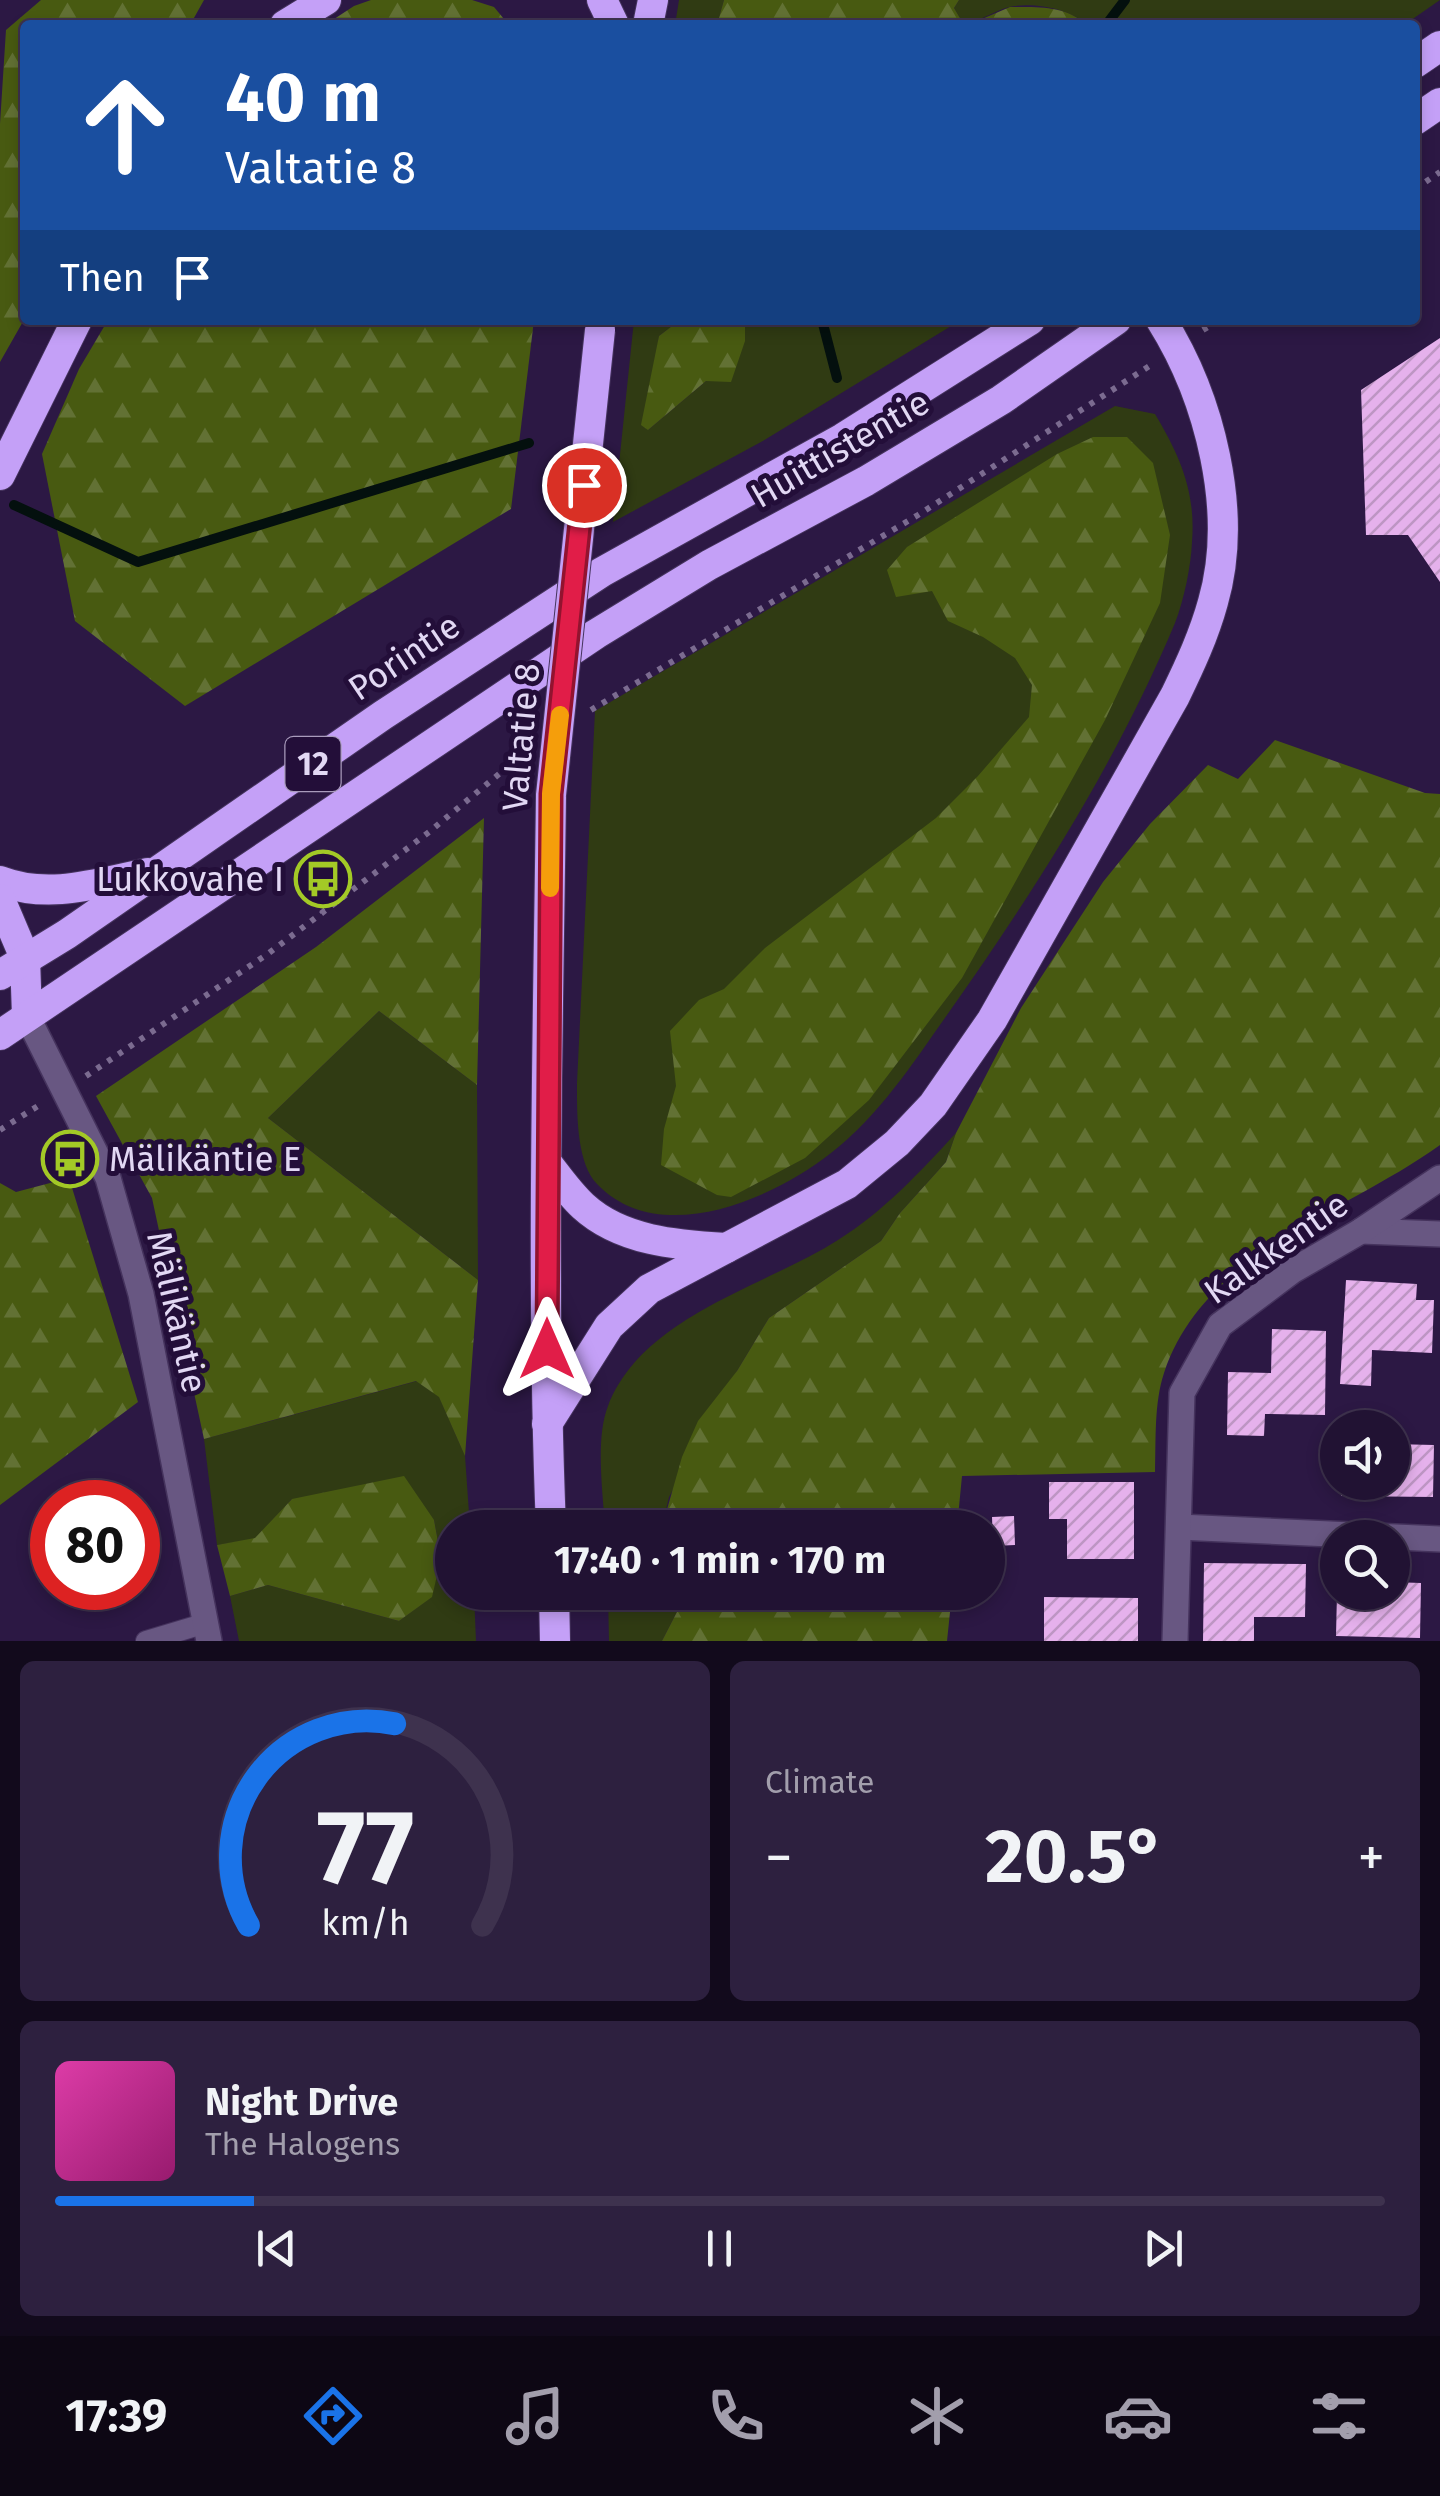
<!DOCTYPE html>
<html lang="en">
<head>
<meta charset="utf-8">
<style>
	:root { --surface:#211233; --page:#2d203f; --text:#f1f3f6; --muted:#a29eac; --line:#3e324e; --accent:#1a73e8 }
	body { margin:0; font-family:"Fira Sans",sans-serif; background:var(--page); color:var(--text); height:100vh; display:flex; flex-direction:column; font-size:38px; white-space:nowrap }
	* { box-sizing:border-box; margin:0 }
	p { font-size:32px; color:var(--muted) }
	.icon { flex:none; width:55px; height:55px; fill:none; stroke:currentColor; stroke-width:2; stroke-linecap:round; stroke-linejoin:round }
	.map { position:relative; height:1641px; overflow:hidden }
	.panel { display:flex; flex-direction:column; gap:20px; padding:20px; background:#120a1c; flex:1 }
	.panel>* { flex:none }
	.banner { position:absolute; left:20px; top:20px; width:1400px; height:305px; border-radius:10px; box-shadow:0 5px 15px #0003,0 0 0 2px var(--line); background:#1a4fa0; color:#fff; overflow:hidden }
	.tools { position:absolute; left:1320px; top:1410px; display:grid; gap:20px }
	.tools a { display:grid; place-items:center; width:90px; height:90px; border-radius:50%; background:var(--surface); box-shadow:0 5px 15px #0003,0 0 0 2px var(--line); font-size:50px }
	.speed { position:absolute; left:30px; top:1480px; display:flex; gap:20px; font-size:50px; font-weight:700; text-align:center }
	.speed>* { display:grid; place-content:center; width:130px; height:130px; border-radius:50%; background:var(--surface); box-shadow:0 5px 15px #0003,0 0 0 2px var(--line); line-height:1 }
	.speed .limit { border:15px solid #d22; background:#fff; color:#111 }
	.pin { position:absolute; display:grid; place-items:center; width:85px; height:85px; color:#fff; margin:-42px; border:5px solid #fff; border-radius:50%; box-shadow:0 2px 10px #0007 }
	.me { position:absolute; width:110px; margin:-55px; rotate:0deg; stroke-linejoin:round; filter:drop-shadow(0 0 8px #0008) }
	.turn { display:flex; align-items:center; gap:35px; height:210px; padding:0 40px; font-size:45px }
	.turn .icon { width:130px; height:130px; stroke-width:2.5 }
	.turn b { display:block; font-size:70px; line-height:85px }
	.then { display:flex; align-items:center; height:95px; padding:0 40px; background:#0003; gap:20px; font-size:38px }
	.big { font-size:75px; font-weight:700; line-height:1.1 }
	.panel .card { flex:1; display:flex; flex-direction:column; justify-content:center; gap:15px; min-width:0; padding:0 35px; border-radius:15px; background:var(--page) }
	.panel .dial { align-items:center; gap:0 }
	.dial svg { height:260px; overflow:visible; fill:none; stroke:var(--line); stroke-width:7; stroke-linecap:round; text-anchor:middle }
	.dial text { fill:var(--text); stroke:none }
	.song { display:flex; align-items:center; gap:30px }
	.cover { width:120px; height:120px; border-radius:15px; background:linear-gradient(135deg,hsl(320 70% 55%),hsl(320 70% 35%)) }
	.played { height:10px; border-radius:5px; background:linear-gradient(90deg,var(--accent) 15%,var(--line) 15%) }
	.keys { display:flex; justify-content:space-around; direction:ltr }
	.heat { display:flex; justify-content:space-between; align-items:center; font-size:55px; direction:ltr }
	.panel .tiles { flex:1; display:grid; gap:20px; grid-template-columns:1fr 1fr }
	.card:last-child { grid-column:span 2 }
	.trip { position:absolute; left:435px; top:1510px; width:570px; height:100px; border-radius:50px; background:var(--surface); box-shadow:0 5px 15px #0003,0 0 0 2px var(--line); font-weight:700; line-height:100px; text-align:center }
	.tab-bar { display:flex; height:160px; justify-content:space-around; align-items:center; background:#0d0714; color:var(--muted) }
	.tab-bar .icon { width:70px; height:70px }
	.tab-bar .active { color:var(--accent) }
	.tab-bar b { font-size:45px; color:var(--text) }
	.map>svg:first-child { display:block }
	.grass { fill:#303b13 }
	.forest { fill:url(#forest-firs) }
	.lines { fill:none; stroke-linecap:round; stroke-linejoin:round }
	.stream { stroke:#04100e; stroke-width:10 }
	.building { fill:url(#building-hatch) }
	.lane-casing { stroke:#45335d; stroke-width:22 }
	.street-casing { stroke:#45335d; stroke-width:28 }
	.highway-casing { stroke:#45335d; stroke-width:32 }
	.path { stroke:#7b6b90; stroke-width:6; stroke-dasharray:5 8; stroke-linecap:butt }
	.lane { stroke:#685782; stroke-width:20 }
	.street { stroke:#685782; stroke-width:25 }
	.highway { stroke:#c4a0f7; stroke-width:30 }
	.highway-bridge-casing { stroke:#45335d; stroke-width:32; stroke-linecap:butt }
	.highway-bridge { stroke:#c4a0f7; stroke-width:30 }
	.route-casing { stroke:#92132f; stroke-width:25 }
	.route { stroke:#e11d48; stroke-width:18 }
	.slow { stroke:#f59e0b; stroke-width:18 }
	.labels { text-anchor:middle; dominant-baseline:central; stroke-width:10; stroke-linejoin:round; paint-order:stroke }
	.shield { fill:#230e39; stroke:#a99bbc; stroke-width:2.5 }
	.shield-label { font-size:32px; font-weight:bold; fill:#e2d8f4 }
	.street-label { font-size:35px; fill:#e2d8f4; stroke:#230e39 }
	.poi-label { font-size:35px; fill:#e2d8f4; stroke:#230e39; text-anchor:end }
</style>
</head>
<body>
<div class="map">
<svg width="1440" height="1641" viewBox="0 0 1440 1641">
	<defs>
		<pattern id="forest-firs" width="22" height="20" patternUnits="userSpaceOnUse" patternTransform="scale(2.5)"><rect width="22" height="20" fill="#485a11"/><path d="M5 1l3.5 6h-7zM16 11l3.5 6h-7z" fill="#627134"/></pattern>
		<pattern id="building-hatch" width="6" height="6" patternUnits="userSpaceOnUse" patternTransform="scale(2.5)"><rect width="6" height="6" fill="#e5b1ec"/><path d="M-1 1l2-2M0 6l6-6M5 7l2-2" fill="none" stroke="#bd95c3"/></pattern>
	</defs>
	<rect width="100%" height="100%" fill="#2c1844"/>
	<g class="grass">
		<path d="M679 0H724L717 25H675Z"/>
		<path d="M959 0H1440L1404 25H1086C1070 8 1032 2 1009 7 994 11 980 21 964 25L954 8Z"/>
		<path d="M634 320H680L659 336 648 430 706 381 745 325 785 326 791 320H961L761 442 613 522Z"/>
		<path d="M1115 406 1155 414C1180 456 1196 492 1192 542 1191 566 1184 600 1175 623 1117 762 1034 892 947 1015 913 1063 879 1116 831 1153 773 1199 659 1249 597 1184 576 1162 577 1112 577 1083L595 711Z"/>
		<path d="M379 1011 477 1085 478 1280 268 1118Z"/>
		<path d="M956 1133 946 1162 900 1213 881 1241 769 1318 737 1371 669 1497 662 1527 605 1528C603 1493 595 1439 608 1406 643 1316 762 1288 838 1240 883 1212 920 1172 956 1133Z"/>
		<path d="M417 1381 439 1396 465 1456 470 1527 452 1528V1592L474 1593 476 1641H239L230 1596 268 1585 399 1621 431 1597 441 1558 434 1520 292 1499 255 1539 217 1545 204 1439Z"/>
		<path d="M608 1593H670L678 1610 662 1641H609Z"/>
	</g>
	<g class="forest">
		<path d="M41 0H204L190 25H25V318L0 362V124L6 30Z"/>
		<path d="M371 0H472L494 7 509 25H325L354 6Z"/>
		<path d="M724 0H959L954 8 964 25H717Z"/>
		<path d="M1010 7C1035 7 1067 5 1086 25H968Z"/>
		<path d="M108 320H534L511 509 185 706 75 621 42 454 79 369Z"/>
		<path d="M680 320H791L785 326 745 325V341L731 382 706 381 648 430 641 425 659 336Z"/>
		<path d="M1093 437H1127L1153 463 1170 535 1160 603 1105 720 962 978 869 1100 805 1158 731 1197 717 1195 661 1165 664 1129 676 1086 670 1031 699 1000 724 989 765 948 936 818 978 776 1029 717 1032 685 1015 658 983 637 948 621 932 591 896 597 887 570 907 547 1057 454Z"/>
		<path d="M1275 740 1425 793 1440 794V1145C1346 1213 1204 1252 1164 1373 1154 1403 1156 1440 1155 1472L962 1476 957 1527H662L682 1457 698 1421 737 1371 769 1318 881 1241 900 1213 946 1162 956 1133 1021 1008 1103 882 1150 824 1208 765 1238 779Z"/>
		<path d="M484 818 477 1085 379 1011 268 1118 478 1280 465 1456 439 1397 416 1381 204 1439 152 1198 96 1096 316 947Z"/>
		<path d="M69 1178 138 1402 0 1505V1183L16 1192Z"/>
		<path d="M404 1476 434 1520 441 1558 432 1597 399 1621 268 1585 230 1596 217 1545 255 1538 292 1499Z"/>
		<path d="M670 1593H952L947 1641H662L678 1610Z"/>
	</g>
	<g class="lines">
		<g class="stream">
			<path d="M1106 25 1125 0"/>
			<path d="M822 320 837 378"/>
			<path d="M14 505 138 562 529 443"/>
		</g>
	</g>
	<g class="building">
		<path d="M1440 338V582L1408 535H1366L1361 390Z"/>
		<path d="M1346 1280 1417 1284 1416 1300H1434L1432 1353 1372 1350 1371 1386 1340 1384Z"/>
		<path d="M1272 1329 1326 1331 1325 1415 1265 1414 1264 1436 1227 1435 1228 1372 1271 1373Z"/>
		<path d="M1342 1414 1371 1415V1428H1342Z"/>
		<path d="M1392 1444 1434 1445 1433 1497 1341 1496V1482H1392Z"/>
		<path d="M1049 1482H1134V1559H1067V1519H1049Z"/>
		<path d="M1014 1516 1015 1545 993 1546 992 1517Z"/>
		<path d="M1204 1563 1306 1564 1305 1617H1254V1641H1203Z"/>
		<path d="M1392 1582 1421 1583 1420 1638 1336 1636 1337 1592H1392Z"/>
		<path d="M1044 1597 1138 1598V1641H1044Z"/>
	</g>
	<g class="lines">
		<g class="lane-casing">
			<path id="lane" d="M146 1641 206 1623"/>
		</g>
		<g class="street-casing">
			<g id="street">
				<path d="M27 1016 108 1178 141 1294 209 1641"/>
				<path d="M1361 1231 1440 1234"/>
				<path d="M1179 1527 1440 1539"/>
				<path d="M1175 1641 1182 1393 1220 1325 1292 1271 1361 1231 1440 1178"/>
			</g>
		</g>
		<g class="highway-casing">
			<g id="highway">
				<path d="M602 0 614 25"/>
				<path d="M285 25 326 0"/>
				<path d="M648 25 653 0"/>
				<path d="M1415 63 1440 46"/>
				<path d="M1415 120 1440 103"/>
				<path d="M0 475 77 320"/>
				<path d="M0 881C49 900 98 883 148 873"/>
				<path d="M0 899 25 958 27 1016"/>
				<path d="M0 975 67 934 383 715 602 572 843 438 1030 320"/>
				<path d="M0 1035 596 634 709 565 866 481 1001 400 1116 320"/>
				<path d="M547 1163C558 1177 569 1193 583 1206 621 1241 677 1245 726 1248"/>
				<path d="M547 1424 609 1326 649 1289 847 1184 897 1143 933 1105 992 1020 1175 696C1190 665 1204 635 1213 602 1239 512 1210 398 1161 320"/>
				<path d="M551 1528C541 1283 548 1039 551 795"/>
				<path d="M554 1592 555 1641"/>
			</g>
		</g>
		<g class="path">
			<path d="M1415 189 1440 172"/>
			<path d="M1203 330 1219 320"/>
			<path d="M591 710 918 515 1151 365"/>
			<path d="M305 890 323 912"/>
			<path d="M86 1076 269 953 429 832 522 755"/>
			<path d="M0 1130 41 1104"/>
		</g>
		<use href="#lane" class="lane"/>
		<use href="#street" class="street"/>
		<use href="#highway" class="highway"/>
		<g class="highway-bridge-casing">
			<path id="highway-bridge" d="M551 795 600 330"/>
		</g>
		<use href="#highway-bridge" class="highway-bridge"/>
	</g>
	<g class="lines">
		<g class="route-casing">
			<path id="route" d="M547 1349 551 794 584 485"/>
		</g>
		<use href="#route" class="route"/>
		<path class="slow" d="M550 888 551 794 560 715"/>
	</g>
	<defs>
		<g id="bus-ring" transform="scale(2.875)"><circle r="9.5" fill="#230e39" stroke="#a3c926" stroke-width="1.5"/><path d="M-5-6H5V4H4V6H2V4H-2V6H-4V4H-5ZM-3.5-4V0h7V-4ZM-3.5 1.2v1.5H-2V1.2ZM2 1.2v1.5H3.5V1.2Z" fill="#a3c926"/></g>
	</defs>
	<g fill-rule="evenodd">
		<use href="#bus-ring" x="323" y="879"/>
		<use href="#bus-ring" x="70" y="1159"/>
	</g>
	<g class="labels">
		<rect class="shield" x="285.5" y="737" width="55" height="54" rx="8"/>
		<g class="shield-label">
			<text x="313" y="764">12</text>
		</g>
		<g class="street-label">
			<text transform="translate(840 449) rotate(-30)">Huittistentie</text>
			<text transform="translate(404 657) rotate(-34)">Porintie</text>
			<text transform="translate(521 737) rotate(-85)">Valtatie 8</text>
			<text transform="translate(1276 1248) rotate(-35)">Kalkkentie</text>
			<text transform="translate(177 1312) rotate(77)">Mälikäntie</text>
		</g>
		<g class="poi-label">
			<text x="284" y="879">Lukkovahe I</text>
			<text x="109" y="1159" text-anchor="start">Mälikäntie E</text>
		</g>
	</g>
</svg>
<div class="tools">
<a><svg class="icon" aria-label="sound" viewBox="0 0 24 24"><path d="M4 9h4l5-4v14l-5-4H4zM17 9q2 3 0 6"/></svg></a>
<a><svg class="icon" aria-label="search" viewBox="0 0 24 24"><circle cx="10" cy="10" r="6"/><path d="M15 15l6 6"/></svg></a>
</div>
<div class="speed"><div class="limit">80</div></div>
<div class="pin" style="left:584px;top:485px;background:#d93025"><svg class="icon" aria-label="arrive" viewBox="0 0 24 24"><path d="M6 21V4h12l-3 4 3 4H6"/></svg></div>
<svg class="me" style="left:547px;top:1349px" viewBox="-20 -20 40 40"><path d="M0-17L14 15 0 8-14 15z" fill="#e11d48" stroke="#fff" stroke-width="4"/></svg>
<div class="trip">17:40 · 1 min · 170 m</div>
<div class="banner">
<div class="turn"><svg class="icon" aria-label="ahead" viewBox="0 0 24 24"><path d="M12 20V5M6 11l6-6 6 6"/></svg><div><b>40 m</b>Valtatie 8</div></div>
<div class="then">Then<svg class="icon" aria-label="arrive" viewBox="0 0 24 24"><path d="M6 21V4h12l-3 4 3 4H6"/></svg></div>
</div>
</div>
<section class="panel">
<div class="tiles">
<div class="card dial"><svg viewBox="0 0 100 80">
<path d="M14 69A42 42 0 1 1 86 69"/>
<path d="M14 69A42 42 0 0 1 59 7" stroke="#1a73e8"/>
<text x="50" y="56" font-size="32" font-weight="700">77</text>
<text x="50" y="72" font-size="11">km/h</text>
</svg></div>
<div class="card"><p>Climate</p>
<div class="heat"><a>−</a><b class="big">20.5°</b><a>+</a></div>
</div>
<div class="card">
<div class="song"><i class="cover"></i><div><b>Night Drive</b><p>The Halogens</p></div></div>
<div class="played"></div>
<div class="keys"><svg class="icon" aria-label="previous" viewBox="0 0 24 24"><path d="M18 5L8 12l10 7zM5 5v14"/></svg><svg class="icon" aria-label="pause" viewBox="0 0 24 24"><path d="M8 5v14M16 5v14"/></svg><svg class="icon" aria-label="next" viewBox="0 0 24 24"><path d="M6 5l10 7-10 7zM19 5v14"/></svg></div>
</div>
</div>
</section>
<nav class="tab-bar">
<b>17:39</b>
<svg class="icon active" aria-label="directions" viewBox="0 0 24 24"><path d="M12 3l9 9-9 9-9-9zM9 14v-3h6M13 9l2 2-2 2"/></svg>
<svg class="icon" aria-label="music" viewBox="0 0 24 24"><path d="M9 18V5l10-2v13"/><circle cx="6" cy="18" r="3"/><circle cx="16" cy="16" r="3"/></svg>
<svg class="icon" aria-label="phone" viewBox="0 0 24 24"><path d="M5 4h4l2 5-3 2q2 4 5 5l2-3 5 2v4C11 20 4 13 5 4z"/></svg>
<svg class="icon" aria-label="climate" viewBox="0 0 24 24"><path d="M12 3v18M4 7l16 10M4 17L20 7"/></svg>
<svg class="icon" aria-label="car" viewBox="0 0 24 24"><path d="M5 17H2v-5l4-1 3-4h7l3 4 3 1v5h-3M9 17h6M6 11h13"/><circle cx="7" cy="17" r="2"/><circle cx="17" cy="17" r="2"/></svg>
<svg class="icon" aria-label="filters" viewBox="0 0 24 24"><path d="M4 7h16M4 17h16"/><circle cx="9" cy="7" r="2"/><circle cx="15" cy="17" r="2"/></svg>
</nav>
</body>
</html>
